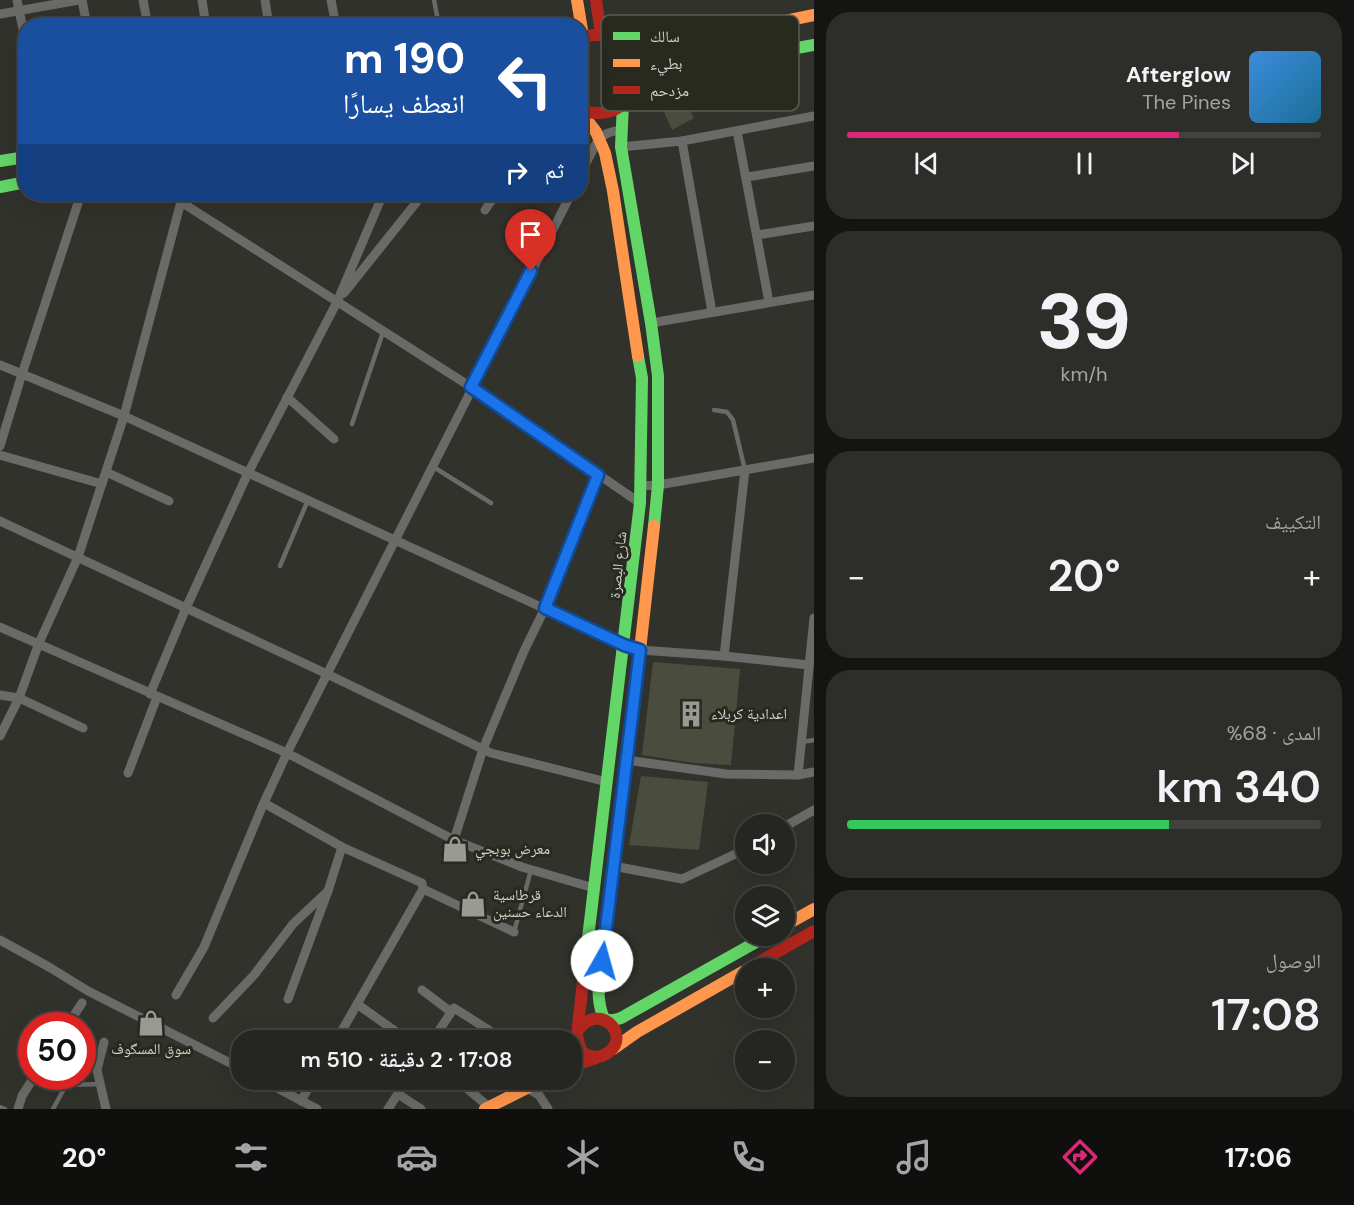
<!DOCTYPE html>
<html lang="ar">
<head>
<meta charset="utf-8">
<style>
	:root { --surface:#252621; --page:#2d2e2a; --text:#f1f3f6; --muted:#a3a5a5; --line:#42433f; --accent:#db2777 }
	body { margin:0; font-family:"DM Sans","Noto Naskh Arabic",sans-serif; background:var(--page); color:var(--text); direction:rtl; height:100vh; display:flex; flex-direction:column; font-size:22px; white-space:nowrap }
	* { box-sizing:border-box; margin:0 }
	p { font-size:20px; color:var(--muted) }
	.icon { flex:none; width:33px; height:33px; fill:none; stroke:currentColor; stroke-width:2; stroke-linecap:round; stroke-linejoin:round }
	.map { position:relative; flex:1; overflow:hidden; direction:ltr }
	.details { display:flex; flex-direction:column; gap:12px; padding:12px; background:#141512; width:540px }
	.details>* { flex:none }
	.top-card { position:absolute; left:18px; top:18px; width:570px; height:183px; border-radius:24px; box-shadow:0 6px 24px #0002,0 0 0 2px var(--line); direction:rtl; background:#1a4fa0; color:#fff; overflow:hidden }
	.fabs { position:absolute; left:735px; top:814px; display:grid; gap:12px }
	.fabs a { display:grid; place-items:center; width:60px; height:60px; border-radius:50%; background:var(--surface); box-shadow:0 6px 24px #0002,0 0 0 2px var(--line); font-size:30px }
	.speed { position:absolute; left:18px; top:1012px; display:flex; gap:12px; font-size:30px; font-weight:700; text-align:center }
	.speed>* { display:grid; place-content:center; width:78px; height:78px; border-radius:50%; background:var(--surface); box-shadow:0 6px 24px #0002,0 0 0 2px var(--line); line-height:1 }
	.speed .limit { border:9px solid #d22; background:#fff; color:#111 }
	.pin { position:absolute; display:grid; place-items:center; width:51px; height:51px; color:#fff; margin:-62px -26px; border-radius:50% 50% 50% 0; rotate:-45deg; box-shadow:0 0 6px #0007 }
	.pin .icon { rotate:45deg }
	.me { position:absolute; width:66px; margin:-33px; rotate:7deg; stroke-linejoin:round; filter:drop-shadow(0 0 4px #0008) }
	.turn { display:flex; align-items:center; gap:21px; height:126px; padding:0 24px; font-size:27px }
	.turn .icon { width:78px; height:78px; stroke-width:2.5 }
	.turn b { display:block; font-size:42px; line-height:51px }
	.then { display:flex; align-items:center; height:57px; padding:0 24px; background:#0003; gap:12px; font-size:22px }
	.big { font-size:45px; font-weight:600; line-height:1.1 }
	.details .tile { flex:1; display:flex; flex-direction:column; justify-content:center; gap:9px; min-width:0; padding:0 21px; border-radius:24px; background:var(--page) }
	.details .dial { align-items:center; gap:0 }
	.dial b { font-size:78px; line-height:1 }
	.song { display:flex; align-items:center; gap:18px }
	.cover { width:72px; height:72px; border-radius:9px; background:linear-gradient(135deg,hsl(210 70% 55%),hsl(200 70% 35%)) }
	.played { height:6px; border-radius:3px; background:linear-gradient(90deg,var(--accent) 70%,var(--line) 70%) }
	.keys { display:flex; justify-content:space-around; direction:ltr }
	.heat { display:flex; justify-content:space-between; align-items:center; font-size:33px; direction:ltr }
	.charge { height:9px; border-radius:4px; background:linear-gradient(90deg,#34c759 68%,var(--line) 0) }
	.trip { position:absolute; left:231px; top:1030px; width:351px; height:60px; border-radius:24px; background:var(--surface); box-shadow:0 6px 24px #0002,0 0 0 2px var(--line); font-weight:600; line-height:60px; text-align:center; direction:rtl }
	.menu { display:flex; height:96px; justify-content:space-around; align-items:center; background:#0f0f0d; color:var(--muted) }
	.menu .icon { width:42px; height:42px }
	.menu .active { color:var(--accent) }
	.menu b { font-size:27px; color:var(--text) }
	main { display:flex; flex:1; min-height:0 }
	.map>svg:first-child { display:block }
	.building { fill:#4a4d3d }
	.lines { fill:none; stroke-linecap:round; stroke-linejoin:round }
	.lane { stroke:#6a6a68; stroke-width:4.5 }
	.street { stroke:#6a6a68; stroke-width:9 }
	.fast { stroke:#63d668; stroke-width:12 }
	.slow { stroke:#ff974d; stroke-width:12 }
	.jam { stroke:#b3261e; stroke-width:12 }
	.route-casing { stroke:#114b97; stroke-width:15 }
	.route { stroke:#1a73e8; stroke-width:10 }
	.labels { text-anchor:middle; dominant-baseline:central; stroke-width:6; stroke-linejoin:round; paint-order:stroke }
	.street-label { font-size:15px; fill:#d0d2cb; stroke:#282a20 }
	.poi-label { font-size:15px; fill:#d0d2cb; stroke:#282a20; text-anchor:start }
	.key { fill:#282a20; stroke:#5a5c53; stroke-width:1.5 }
	.key-label { font-size:16px; fill:#d0d2cb }
</style>
</head>
<body>
<main>
<section class="details">
<div class="tile">
<div class="song"><i class="cover"></i><div><b>Afterglow</b><p>The Pines</p></div></div>
<div class="played"></div>
<div class="keys"><svg class="icon" aria-label="previous" viewBox="0 0 24 24"><path d="M18 5L8 12l10 7zM5 5v14"/></svg><svg class="icon" aria-label="pause" viewBox="0 0 24 24"><path d="M8 5v14M16 5v14"/></svg><svg class="icon" aria-label="next" viewBox="0 0 24 24"><path d="M6 5l10 7-10 7zM19 5v14"/></svg></div>
</div>
<div class="tile dial"><b>39</b><p>km/h</p></div>
<div class="tile"><p>التكييف</p>
<div class="heat"><a>−</a><b class="big">20°</b><a>+</a></div>
</div>
<div class="tile"><p>المدى · 68%</p><b class="big">340 km</b><div class="charge"></div></div>
<div class="tile"><p>الوصول</p><b class="big">17:08</b></div>
</section>
<div class="map">
<svg width="814" height="1109" viewBox="0 0 814 1109">
	<rect width="100%" height="100%" fill="#31322c"/>
	<g class="building">
		<path d="M675 81 694 118 672 130 655 92Z"/>
		<path d="M653 662 740 669 731 765 694 763 642 755Z"/>
		<path d="M641 776 708 782 699 850 629 845Z"/>
	</g>
	<g class="lines">
		<g class="lane">
			<path d="M434 0 439 26"/>
			<path d="M714 410 727 412 733 420 745 470"/>
			<path d="M352 424 383 332"/>
			<path d="M432 466 491 503"/>
			<path d="M280 566 308 500"/>
			<path d="M802 742 814 740"/>
			<path d="M514 932 531 870"/>
			<path d="M0 1107 5 1109"/>
			<path d="M53 1109 66 1085 101 1084"/>
		</g>
		<g class="street">
			<path d="M17 0 26 44"/>
			<path d="M82 0 87 26"/>
			<path d="M143 0 148 26"/>
			<path d="M202 0 206 26"/>
			<path d="M265 0 269 26"/>
			<path d="M331 0 336 26"/>
			<path d="M0 14 79 0"/>
			<path d="M737 131 769 302"/>
			<path d="M682 141 712 312"/>
			<path d="M621 147 682 141 814 116"/>
			<path d="M580 175 599 138 608 133 622 129"/>
			<path d="M747 177 814 166"/>
			<path d="M181 202 471 387 640 503"/>
			<path d="M485 210 496 194"/>
			<path d="M757 235 814 226"/>
			<path d="M344 293 423 194"/>
			<path d="M651 323 814 295"/>
			<path d="M0 365 124 416 624 645 640 650 724 656 809 665"/>
			<path d="M287 397 334 439"/>
			<path d="M0 446 22 374 81 194"/>
			<path d="M0 455 102 484"/>
			<path d="M106 472 169 501"/>
			<path d="M640 486 658 485 814 458"/>
			<path d="M0 521 327 674 491 753 607 782"/>
			<path d="M0 627 287 753 454 840 522 867 594 888"/>
			<path d="M724 656 745 470"/>
			<path d="M150 694 186 608 248 473 337 302 383 194"/>
			<path d="M0 695 19 698 83 728"/>
			<path d="M0 736 19 698 39 643 78 557 124 416 183 194"/>
			<path d="M626 760 726 774 798 775 814 772"/>
			<path d="M128 773 157 697"/>
			<path d="M798 775 814 618"/>
			<path d="M264 803 342 847 422 883 423 889 336 1041"/>
			<path d="M784 827 814 810"/>
			<path d="M454 840 483 749 524 651 545 608 598 475"/>
			<path d="M613 866 682 879 746 849"/>
			<path d="M423 889 514 932"/>
			<path d="M0 940 49 967 88 991 242 1069"/>
			<path d="M422 990 451 1012"/>
			<path d="M176 995 204 947 262 807 287 753 571 194"/>
			<path d="M288 999 328 891 342 847"/>
			<path d="M357 1004 409 1041"/>
			<path d="M213 1018 254 975 293 924 328 891"/>
			<path d="M67 1026 82 1003"/>
			<path d="M432 1041 454 1008 506 1041"/>
			<path d="M104 1042 97 1070 106 1109"/>
			<path d="M262 1080 317 1109"/>
			<path d="M457 1080 489 1107"/>
			<path d="M527 1088 539 1095 548 1109"/>
			<path d="M398 1094 421 1109"/>
			<path d="M301 1101 313 1080"/>
			<path d="M18 1109 22 1096 34 1077"/>
			<path d="M388 1109 407 1080"/>
		</g>
		<g class="fast">
			<path d="M636 77 814 45"/>
			<path d="M623 104 621 147 651 323 658 376V485L654 526"/>
			<path d="M0 161 26 157"/>
			<path d="M0 187 26 182"/>
			<path d="M605 934C602 960 592 996 605 1020H614L621 1018 767 936"/>
			<path d="M586 955 640 503 642 378 638 356"/>
		</g>
		<g class="slow">
			<path d="M577 0 583 36"/>
			<path d="M630 53 814 15"/>
			<path d="M580 111 596 132 605 153 613 191 638 356"/>
			<path d="M784 926 814 909"/>
			<path d="M605 934 640 650 654 526"/>
			<path d="M613 1049 637 1032 746 970"/>
			<path d="M485 1109 543 1080"/>
		</g>
		<g class="jam">
			<path d="M596 0 601 34"/>
			<path d="M580 38C642 17 655 111 599 113 593 113 586 112 580 111"/>
			<path d="M747 969 814 931"/>
			<path d="M578 1030C600 1001 631 1035 609 1052 604 1056 598 1058 591 1056 580 1055 579 1045 577 1035L586 955"/>
			<path d="M572 1066 596 1058"/>
		</g>
	</g>
	<g class="lines">
		<g class="route-casing">
			<path id="route" d="M531 271 471 387 598 475 545 608 624 645 640 650 602 961"/>
		</g>
		<use href="#route" class="route"/>
	</g>
	<defs>
		<g id="building-bare" transform="scale(2.07)"><path d="M-4-6H4V6H1V3H-1V6H-4ZM-2.5-4.3h1.7v1.8h-1.7ZM.8-4.3h1.7v1.8H.8ZM-2.5-1h1.7V.8h-1.7ZM.8-1h1.7V.8H.8Z" fill="#989a93" stroke="#282a20" stroke-width="2.5" paint-order="stroke"/></g>
		<g id="shop-bare" transform="scale(2.07)"><path d="M-5-2.5h2.3a2.7 3.5 0 0 1 5.4 0H5L5.5 6h-11ZM-1.5-2.5h3a1.5 2.3 0 0 0-3 0Z" fill="#989a93" stroke="#282a20" stroke-width="2.5" paint-order="stroke"/></g>
	</defs>
	<g fill-rule="evenodd">
		<use href="#building-bare" x="691" y="714"/>
		<use href="#shop-bare" x="455" y="849"/>
		<use href="#shop-bare" x="473" y="904"/>
		<use href="#shop-bare" x="151" y="1023"/>
	</g>
	<g class="labels">
		<g class="street-label">
			<text transform="translate(618 565) rotate(-84)">شارع البصرة</text>
		</g>
		<g class="poi-label">
			<text x="711" y="714">اعدادية كربلاء</text>
			<text x="475" y="849">معرض بوبجي</text>
			<text x="493" y="895">قرطاسية<tspan x="493" dy="17">الدعاء حسنين</tspan></text>
			<text x="151" y="1049" text-anchor="middle">سوق المسگوف</text>
		</g>
	</g>
	<rect x="601" y="15" width="198" height="96" rx="9" class="key"/>
	<rect x="613" y="32" width="27" height="8" fill="#63d668"/>
	<rect x="613" y="59" width="27" height="8" fill="#ff974d"/>
	<rect x="613" y="86" width="27" height="8" fill="#b3261e"/>
	<g class="key-label">
		<text x="650" y="42">سالك</text>
		<text x="650" y="69">بطيء</text>
		<text x="650" y="96">مزدحم</text>
	</g>
</svg>
<div class="fabs">
<a><svg class="icon" aria-label="sound" viewBox="0 0 24 24"><path d="M4 9h4l5-4v14l-5-4H4zM17 9q2 3 0 6"/></svg></a>
<a><svg class="icon" aria-label="layers" viewBox="0 0 24 24"><path d="M12 4l9 5-9 5-9-5zM3 14l9 5 9-5"/></svg></a>
<a>+</a>
<a>−</a>
</div>
<div class="speed"><div class="limit">50</div></div>
<div class="pin" style="left:531px;top:271px;background:#d93025"><svg class="icon" aria-label="arrive" viewBox="0 0 24 24"><path d="M6 21V4h12l-3 4 3 4H6"/></svg></div>
<svg class="me" style="left:602px;top:961px" viewBox="-20 -20 40 40"><circle r="19" fill="#fff"/><path d="M0-13L10 11 0 6-10 11z" fill="#1a73e8"/></svg>
<div class="trip">17:08 · 2 دقيقة · 510 m</div>
<div class="top-card">
<div class="turn"><svg class="icon" aria-label="left" viewBox="0 0 24 24"><path d="M17 20v-9H6M10 6l-5 5 5 5"/></svg><div><b>190 m</b>انعطف يسارًا</div></div>
<div class="then">ثم<svg class="icon" aria-label="right" viewBox="0 0 24 24"><path d="M7 20v-9h11M14 6l5 5-5 5"/></svg></div>
</div>
</div>
</main>
<nav class="menu">
<b>17:06</b>
<svg class="icon active" aria-label="directions" viewBox="0 0 24 24"><path d="M12 3l9 9-9 9-9-9zM9 14v-3h6M13 9l2 2-2 2"/></svg>
<svg class="icon" aria-label="music" viewBox="0 0 24 24"><path d="M9 18V5l10-2v13"/><circle cx="6" cy="18" r="3"/><circle cx="16" cy="16" r="3"/></svg>
<svg class="icon" aria-label="phone" viewBox="0 0 24 24"><path d="M5 4h4l2 5-3 2q2 4 5 5l2-3 5 2v4C11 20 4 13 5 4z"/></svg>
<svg class="icon" aria-label="climate" viewBox="0 0 24 24"><path d="M12 3v18M4 7l16 10M4 17L20 7"/></svg>
<svg class="icon" aria-label="car" viewBox="0 0 24 24"><path d="M5 17H2v-5l4-1 3-4h7l3 4 3 1v5h-3M9 17h6M6 11h13"/><circle cx="7" cy="17" r="2"/><circle cx="17" cy="17" r="2"/></svg>
<svg class="icon" aria-label="filters" viewBox="0 0 24 24"><path d="M4 7h16M4 17h16"/><circle cx="9" cy="7" r="2"/><circle cx="15" cy="17" r="2"/></svg>
<b>20°</b>
</nav>
</body>
</html>
